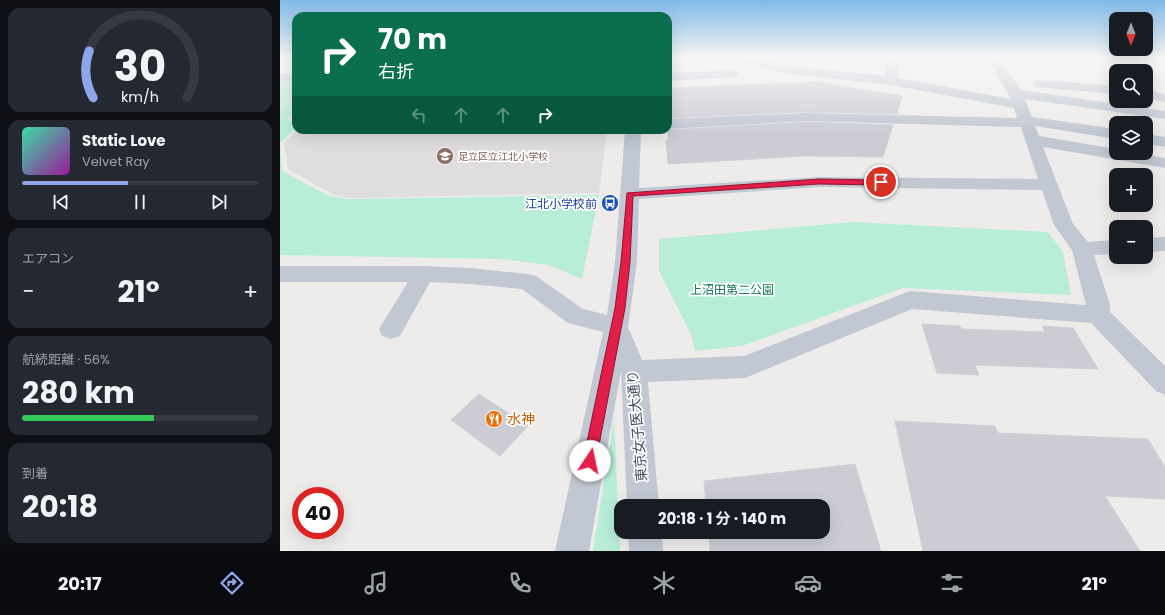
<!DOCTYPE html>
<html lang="ja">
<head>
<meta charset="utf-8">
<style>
	:root { --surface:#171b24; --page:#242831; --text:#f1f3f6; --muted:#9ea1a6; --line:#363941; --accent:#8fa5ea }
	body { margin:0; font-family:Poppins,"Noto Sans JP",sans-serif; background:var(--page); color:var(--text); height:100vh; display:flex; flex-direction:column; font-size:15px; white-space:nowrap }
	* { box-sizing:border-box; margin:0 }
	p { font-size:13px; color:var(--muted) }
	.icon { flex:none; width:22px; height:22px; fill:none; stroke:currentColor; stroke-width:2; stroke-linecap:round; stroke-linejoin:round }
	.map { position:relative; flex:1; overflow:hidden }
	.details { display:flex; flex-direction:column; gap:8px; padding:8px; background:#0d0f14; width:280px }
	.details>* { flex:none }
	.top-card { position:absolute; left:12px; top:12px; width:380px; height:122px; border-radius:12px; box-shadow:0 4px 16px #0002; background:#0b6e4f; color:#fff; overflow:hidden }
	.needle { width:26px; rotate:180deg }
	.controls { position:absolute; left:829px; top:12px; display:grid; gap:8px }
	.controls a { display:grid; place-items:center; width:44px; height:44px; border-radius:8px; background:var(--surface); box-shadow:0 4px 16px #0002; font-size:20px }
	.speed { position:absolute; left:12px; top:487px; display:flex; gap:8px; font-size:20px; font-weight:700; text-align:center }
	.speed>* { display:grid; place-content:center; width:52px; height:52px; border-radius:50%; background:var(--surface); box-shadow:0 4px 16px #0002; line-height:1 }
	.speed .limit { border:6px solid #d22; background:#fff; color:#111 }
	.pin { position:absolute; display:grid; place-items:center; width:34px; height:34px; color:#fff; margin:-17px; border:2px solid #fff; border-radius:50%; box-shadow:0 1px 4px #0007 }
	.me { position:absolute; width:44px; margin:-22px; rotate:11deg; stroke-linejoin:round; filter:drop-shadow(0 0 3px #0008) }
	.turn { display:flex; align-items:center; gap:14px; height:84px; padding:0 20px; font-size:18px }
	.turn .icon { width:52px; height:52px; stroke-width:2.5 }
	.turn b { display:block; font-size:28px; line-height:34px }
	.lanes { display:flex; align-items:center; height:38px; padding:0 20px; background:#0003; justify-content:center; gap:20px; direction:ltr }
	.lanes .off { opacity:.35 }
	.big { font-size:30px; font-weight:700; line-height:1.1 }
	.details .tile { flex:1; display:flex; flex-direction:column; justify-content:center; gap:6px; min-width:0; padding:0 14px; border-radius:12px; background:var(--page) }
	.details .dial { align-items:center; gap:0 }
	.dial svg { height:104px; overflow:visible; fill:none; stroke:var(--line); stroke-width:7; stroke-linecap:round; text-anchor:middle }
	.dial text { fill:var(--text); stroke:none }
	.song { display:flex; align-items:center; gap:12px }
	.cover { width:48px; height:48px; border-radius:6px; background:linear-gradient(135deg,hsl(160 70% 55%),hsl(300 70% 35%)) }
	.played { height:4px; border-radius:2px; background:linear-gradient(90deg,var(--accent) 45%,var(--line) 45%) }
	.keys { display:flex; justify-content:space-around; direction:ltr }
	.heat { display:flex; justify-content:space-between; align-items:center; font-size:22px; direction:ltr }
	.charge { height:6px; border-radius:3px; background:linear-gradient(90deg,#34c759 56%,var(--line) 0) }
	.trip { position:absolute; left:334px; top:499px; width:216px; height:40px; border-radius:12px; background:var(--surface); box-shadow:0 4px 16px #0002; font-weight:700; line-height:40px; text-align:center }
	.tabs { display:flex; height:64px; justify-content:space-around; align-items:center; background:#090b0e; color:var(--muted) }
	.tabs .icon { width:28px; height:28px }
	.tabs .on { color:var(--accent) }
	.tabs b { font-size:18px; color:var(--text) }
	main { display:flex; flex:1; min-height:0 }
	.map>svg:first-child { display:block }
	.education { fill:#dfdddd }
	.green { fill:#b8eed8 }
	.building { fill:#cbccd4; stroke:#cfd0d7 }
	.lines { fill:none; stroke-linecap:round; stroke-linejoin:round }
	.minor { fill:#c1c7d3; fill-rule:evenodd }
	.route { fill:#e11d48; stroke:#92132f }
	.labels { text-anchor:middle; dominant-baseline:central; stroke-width:3.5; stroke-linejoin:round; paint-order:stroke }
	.far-education-label { font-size:10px; fill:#785e54; stroke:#fff; text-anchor:start }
	.transit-label { font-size:12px; fill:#164399; stroke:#fff; text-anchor:end }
	.park-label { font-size:12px; fill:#16795b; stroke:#fff }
	.near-food-label { font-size:14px; fill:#c56008; stroke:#fff; text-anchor:start }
	.near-street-label { font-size:14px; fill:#444b59; stroke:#fff }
</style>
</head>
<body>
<main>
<section class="details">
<div class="tile dial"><svg viewBox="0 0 100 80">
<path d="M14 69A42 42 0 1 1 86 69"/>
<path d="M14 69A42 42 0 0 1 11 33" stroke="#8fa5ea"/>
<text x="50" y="56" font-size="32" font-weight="700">30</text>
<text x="50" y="72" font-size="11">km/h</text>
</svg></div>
<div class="tile">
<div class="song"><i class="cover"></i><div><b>Static Love</b><p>Velvet Ray</p></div></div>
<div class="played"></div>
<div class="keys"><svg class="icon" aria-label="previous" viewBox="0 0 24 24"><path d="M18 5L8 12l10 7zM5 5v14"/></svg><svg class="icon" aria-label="pause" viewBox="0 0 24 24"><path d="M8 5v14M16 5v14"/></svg><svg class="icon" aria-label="next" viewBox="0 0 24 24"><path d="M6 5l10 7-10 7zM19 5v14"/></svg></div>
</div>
<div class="tile"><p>エアコン</p>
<div class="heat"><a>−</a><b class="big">21°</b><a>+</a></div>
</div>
<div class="tile"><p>航続距離 · 56%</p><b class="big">280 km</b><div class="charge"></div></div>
<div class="tile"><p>到着</p><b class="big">20:18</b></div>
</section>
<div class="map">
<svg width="885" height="551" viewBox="0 0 885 551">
	<rect width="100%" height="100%" fill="#eeeceb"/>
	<path class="education" d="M17 130H327L319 193 70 198 52 194 8 169 4 143Z"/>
	<g class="green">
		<path d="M0 81H16V94L3 104H0Z"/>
		<path d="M16 96V111L10 116 8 120 16 122V128L0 143 2 171 49 196 68 199 319 195 302 279 269 265 222 259 0 255V105H3Z"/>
		<path d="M573 222 768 232 783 252 791 295 623 288 462 346 415 351 412 336 379 271V239Z"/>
		<path d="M334 418 340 551H313Z"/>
	</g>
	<g class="building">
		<path d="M538 82 622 96 617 114 526 112 388 118V88Z"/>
		<path d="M526 122 613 125 603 157 525 156 388 164 386 140H388V130Z"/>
		<path d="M642 324 680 326 681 329 765 332 762 326 793 328 818 369 695 365 699 375 657 373Z"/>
		<path d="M199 394 248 426 220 456 171 420Z"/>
		<path d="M615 421 715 426 718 433 868 439 885 467V499L825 496 860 551H643Z"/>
		<path d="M575 464 601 551H430L429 532H543V506H426L424 481Z"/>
	</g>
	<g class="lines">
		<g class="minor">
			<path d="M452 57H471L511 66 605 76 606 57H618L619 66 618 78 731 99 706 57H718L741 90 885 111V119L745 99 752 117 836 129V139L755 126 759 136 836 149V153H856L885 158V168L763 147 793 224 808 242 836 240V254L814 255 830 305V312L885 366V395L876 391 811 323 632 309 465 378 368 382 379 506H347L341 371 309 551H275L323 332 288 323 242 289 190 284 150 282 120 336 111 339 102 336 99 329 128 282H0V266H144L190 268 248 274 256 276 303 309 327 315 335 262 345 130H361L359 188 539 177 758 179 741 127 526 121 388 129V119L526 113 737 118 734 108 611 85 511 74 454 61ZM539 187 762 190 774 225 792 250 806 305 630 291 464 356 362 360 348 327 357 262 359 199Z"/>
			<path d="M453 70 458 71 459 74 458 77 388 81V73Z"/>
			<rect x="0" y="73" width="16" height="8"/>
			<path d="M760 80 836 86V94L755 87 753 84 755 81Z"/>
			<path d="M866 89 885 94V102L866 98Z"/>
			<path d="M866 134 885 137V147L866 144Z"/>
			<path d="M885 237V251L866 252V238Z"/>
			<path d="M348 532H382L383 551H349Z"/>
		</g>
	</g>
	<linearGradient id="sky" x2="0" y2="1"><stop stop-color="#80b9e9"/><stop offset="0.43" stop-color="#f7f6f6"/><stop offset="1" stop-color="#f7f6f6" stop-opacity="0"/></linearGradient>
	<rect width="885" height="134" fill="url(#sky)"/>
	<path class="route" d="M539 179 601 180 604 182 601 185 539 184 353 196 350 262 345 308 316 461 314 465 310 467 305 465 303 461 335 308 341 262 347 193Z"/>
	<defs>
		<g id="school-disc" transform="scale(0.9)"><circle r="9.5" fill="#8d6e63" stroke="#fff"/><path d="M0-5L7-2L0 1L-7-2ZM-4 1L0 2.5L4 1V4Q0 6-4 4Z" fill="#fff"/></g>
		<g id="bus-disc" transform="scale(0.9)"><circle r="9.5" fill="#1a4fb4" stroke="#fff"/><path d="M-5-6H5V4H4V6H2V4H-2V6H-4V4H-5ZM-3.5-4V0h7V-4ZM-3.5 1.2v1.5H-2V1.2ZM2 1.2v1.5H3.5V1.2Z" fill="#fff"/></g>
		<g id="restaurant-disc" transform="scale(0.9)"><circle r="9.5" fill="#e8710a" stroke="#fff"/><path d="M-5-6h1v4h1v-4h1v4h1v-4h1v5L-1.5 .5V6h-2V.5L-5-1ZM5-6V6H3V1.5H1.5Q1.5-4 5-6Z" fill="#fff"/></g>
	</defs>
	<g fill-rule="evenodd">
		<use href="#school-disc" x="165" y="156"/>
		<use href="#bus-disc" x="330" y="203"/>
		<use href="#restaurant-disc" x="214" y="419"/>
	</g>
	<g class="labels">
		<g class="far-education-label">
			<text x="178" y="156">足立区立江北小学校</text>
		</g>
		<g class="transit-label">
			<text x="317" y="203">江北小学校前</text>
		</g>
		<g class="park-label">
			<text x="452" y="289">上沼田第二公園</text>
		</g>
		<g class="near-food-label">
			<text x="227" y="419">水神</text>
		</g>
		<g class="near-street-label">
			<text transform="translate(357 426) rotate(-95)">東京女子医大通り</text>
		</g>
	</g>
</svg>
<div class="controls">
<a><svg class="needle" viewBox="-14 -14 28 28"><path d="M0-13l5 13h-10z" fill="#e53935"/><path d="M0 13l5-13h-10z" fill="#9ea1a6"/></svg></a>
<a><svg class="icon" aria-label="search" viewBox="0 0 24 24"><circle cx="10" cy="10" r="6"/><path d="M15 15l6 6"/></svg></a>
<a><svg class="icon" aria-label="layers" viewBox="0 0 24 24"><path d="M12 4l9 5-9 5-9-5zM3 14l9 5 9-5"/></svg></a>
<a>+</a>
<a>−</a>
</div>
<div class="speed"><div class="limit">40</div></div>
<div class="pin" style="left:601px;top:182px;background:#d93025"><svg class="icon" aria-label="arrive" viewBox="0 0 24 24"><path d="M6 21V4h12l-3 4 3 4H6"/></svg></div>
<svg class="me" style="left:310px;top:461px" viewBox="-20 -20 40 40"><circle r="19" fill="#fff"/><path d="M0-13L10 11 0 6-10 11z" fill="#e11d48"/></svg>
<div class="trip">20:18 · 1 分 · 140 m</div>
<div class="top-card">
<div class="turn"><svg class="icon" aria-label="right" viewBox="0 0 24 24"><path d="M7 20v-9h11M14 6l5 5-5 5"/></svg><div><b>70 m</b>右折</div></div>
<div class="lanes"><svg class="icon off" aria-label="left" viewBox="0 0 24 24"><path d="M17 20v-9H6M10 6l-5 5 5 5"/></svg><svg class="icon off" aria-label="ahead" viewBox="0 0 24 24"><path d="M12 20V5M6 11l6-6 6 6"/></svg><svg class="icon off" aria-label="ahead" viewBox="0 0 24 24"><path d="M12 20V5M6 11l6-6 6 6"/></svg><svg class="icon" aria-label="right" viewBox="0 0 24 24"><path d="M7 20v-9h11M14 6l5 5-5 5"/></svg></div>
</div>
</div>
</main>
<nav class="tabs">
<b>20:17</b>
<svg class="icon on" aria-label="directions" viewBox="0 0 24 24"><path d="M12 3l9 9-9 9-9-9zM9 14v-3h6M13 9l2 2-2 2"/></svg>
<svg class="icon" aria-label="music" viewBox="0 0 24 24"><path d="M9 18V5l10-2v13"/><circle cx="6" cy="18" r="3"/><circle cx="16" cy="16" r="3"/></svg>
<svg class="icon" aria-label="phone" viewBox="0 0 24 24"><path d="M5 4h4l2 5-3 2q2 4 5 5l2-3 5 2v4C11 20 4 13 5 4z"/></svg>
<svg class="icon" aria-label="climate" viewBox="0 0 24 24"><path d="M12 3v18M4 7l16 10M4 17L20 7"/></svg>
<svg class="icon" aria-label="car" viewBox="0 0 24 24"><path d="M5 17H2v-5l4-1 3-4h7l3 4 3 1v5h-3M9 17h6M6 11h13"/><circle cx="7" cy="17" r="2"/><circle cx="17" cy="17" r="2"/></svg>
<svg class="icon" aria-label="filters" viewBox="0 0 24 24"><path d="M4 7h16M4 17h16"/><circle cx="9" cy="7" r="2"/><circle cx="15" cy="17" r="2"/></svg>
<b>21°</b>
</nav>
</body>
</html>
